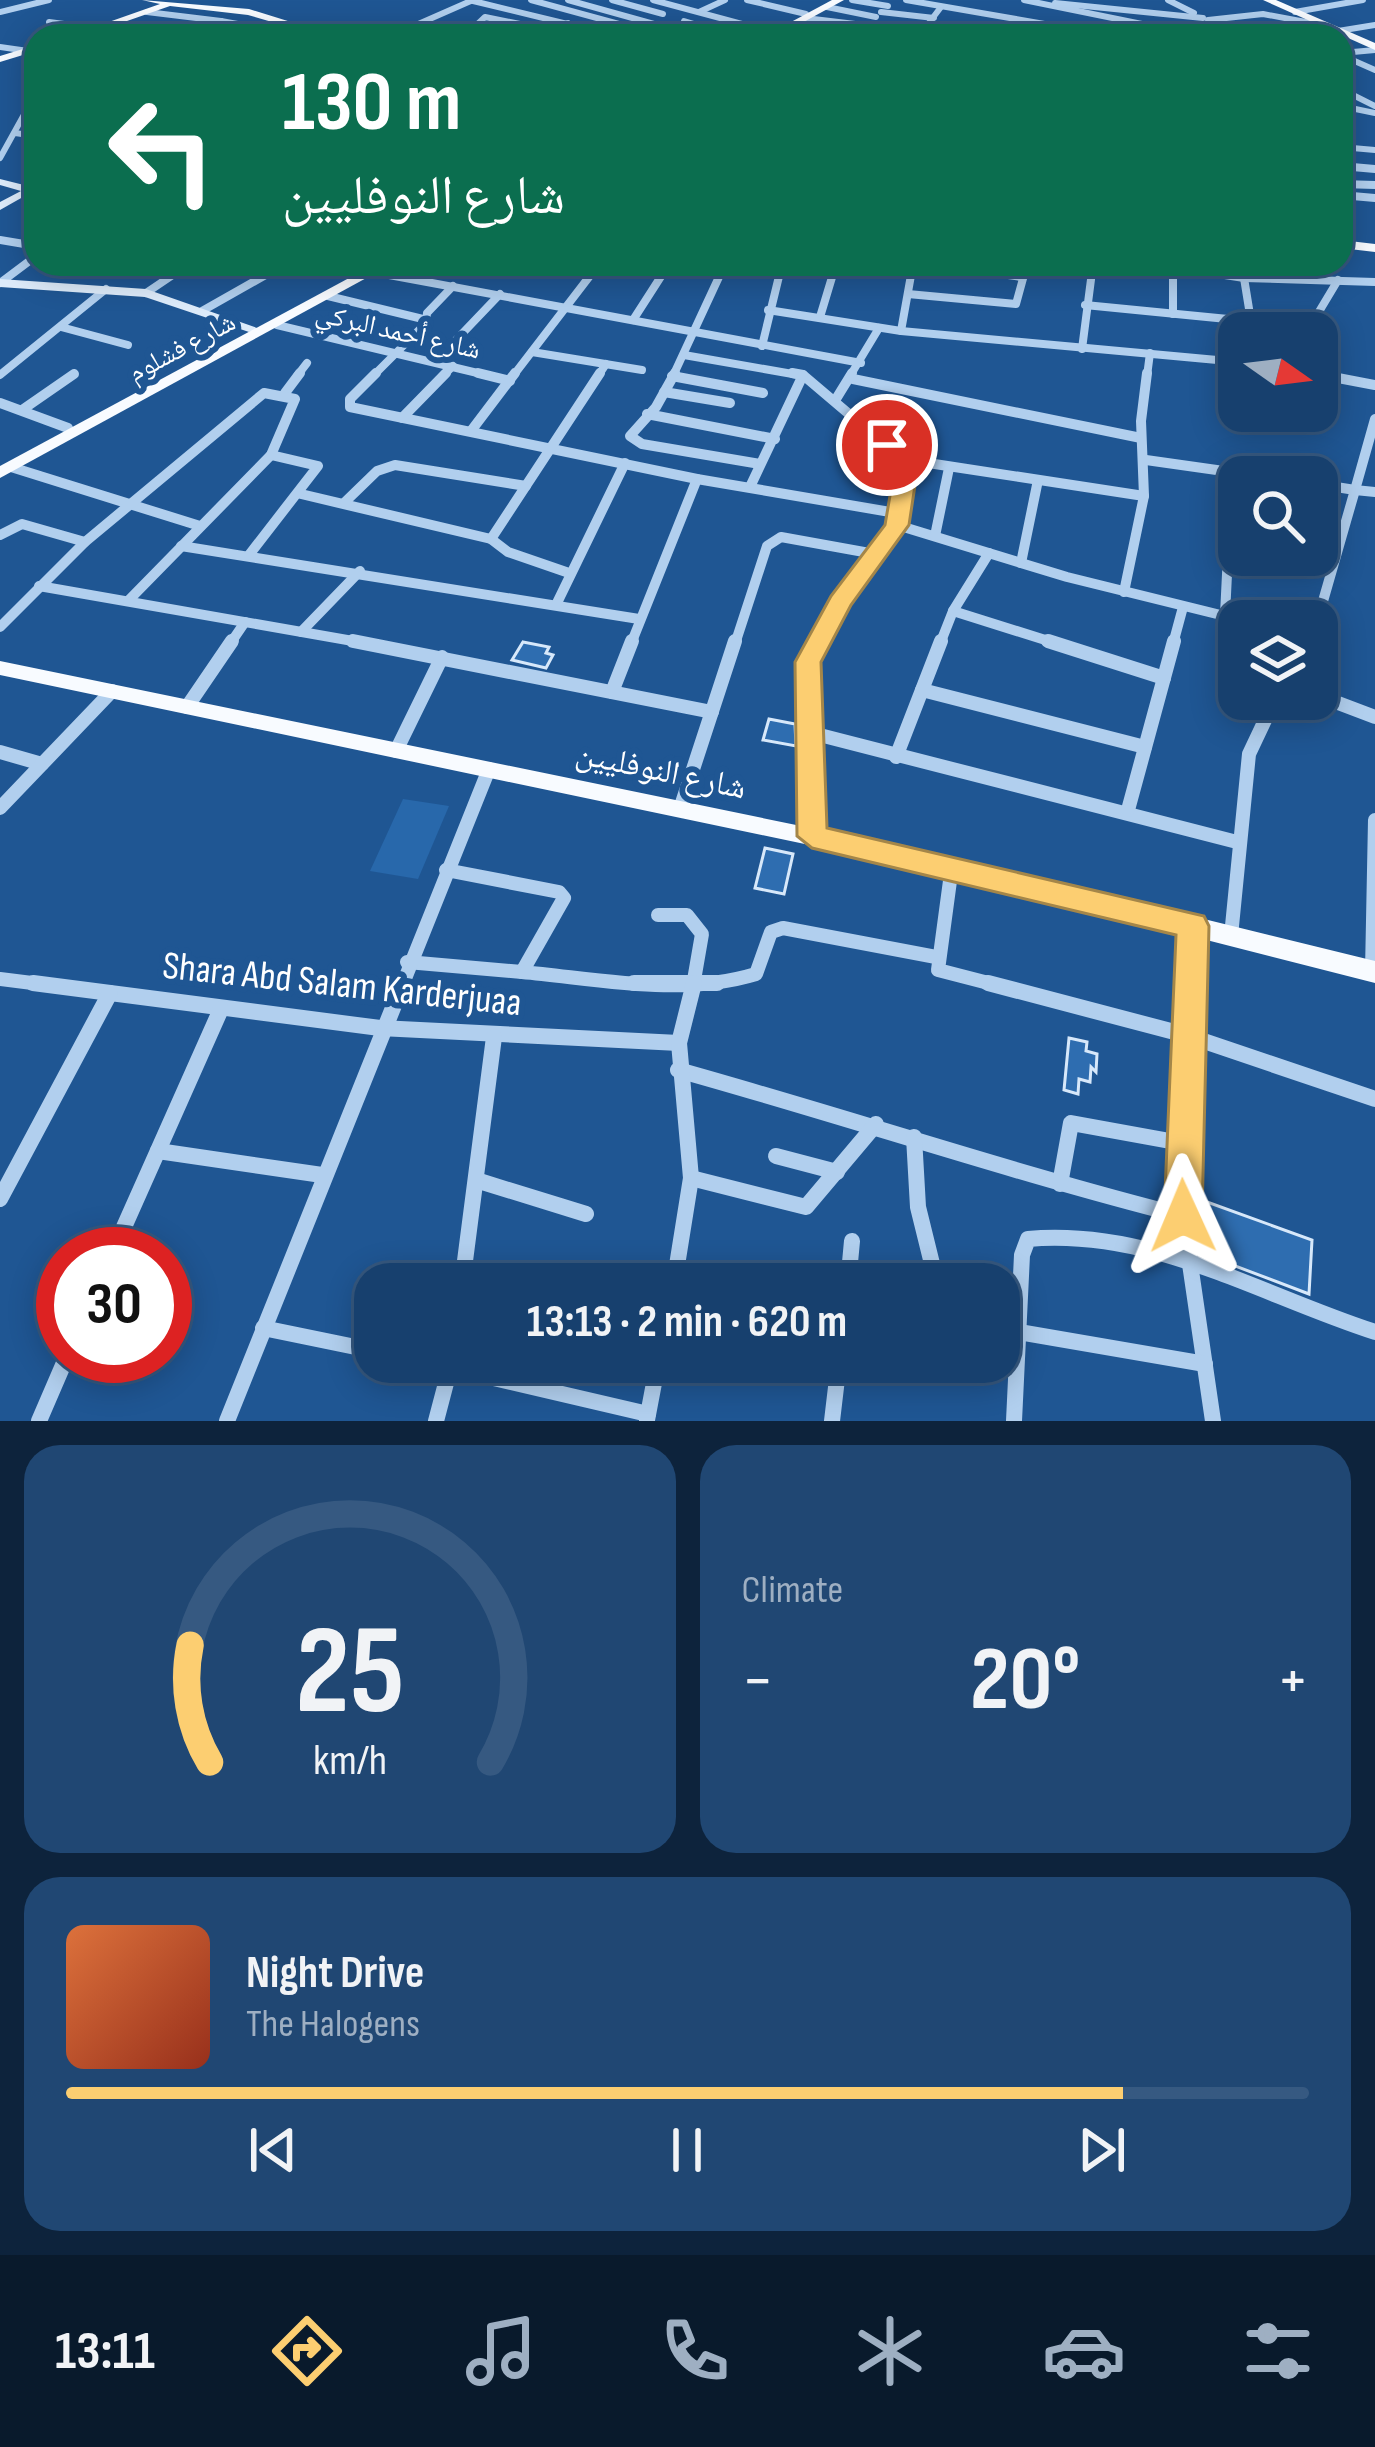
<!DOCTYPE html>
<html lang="en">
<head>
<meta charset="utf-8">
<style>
	:root { --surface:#17406e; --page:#204773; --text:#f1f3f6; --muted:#9eafc2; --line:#365981; --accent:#fcce71 }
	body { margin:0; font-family:"Sofia Sans Condensed","Noto Naskh Arabic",sans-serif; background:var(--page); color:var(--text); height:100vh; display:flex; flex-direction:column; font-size:45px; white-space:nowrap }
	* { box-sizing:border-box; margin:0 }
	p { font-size:39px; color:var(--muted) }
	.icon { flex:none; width:66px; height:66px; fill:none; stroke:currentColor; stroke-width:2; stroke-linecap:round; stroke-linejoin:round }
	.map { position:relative; height:1421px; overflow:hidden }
	.side { display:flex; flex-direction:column; gap:24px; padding:24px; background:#0d233c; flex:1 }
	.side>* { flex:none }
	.hud { position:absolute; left:24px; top:24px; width:1329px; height:252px; border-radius:36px; box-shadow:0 6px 30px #0003,0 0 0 3px var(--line); background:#0b6e4f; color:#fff; overflow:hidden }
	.needle { width:78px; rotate:104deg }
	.buttons { position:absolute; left:1218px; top:312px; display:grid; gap:24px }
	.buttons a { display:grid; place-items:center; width:120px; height:120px; border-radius:24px; background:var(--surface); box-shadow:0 6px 30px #0003,0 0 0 3px var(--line); font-size:60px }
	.speed { position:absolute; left:36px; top:1227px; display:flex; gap:24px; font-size:60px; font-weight:700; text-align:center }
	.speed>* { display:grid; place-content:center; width:156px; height:156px; border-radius:50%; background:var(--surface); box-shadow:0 6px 30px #0003,0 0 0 3px var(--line); line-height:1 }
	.speed .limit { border:18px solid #d22; background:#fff; color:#111 }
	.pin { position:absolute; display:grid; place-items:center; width:102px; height:102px; color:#fff; margin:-51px; border:6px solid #fff; border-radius:50%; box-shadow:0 3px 12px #0007 }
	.me { position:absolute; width:132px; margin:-66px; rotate:359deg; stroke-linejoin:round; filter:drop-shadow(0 0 9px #0008) }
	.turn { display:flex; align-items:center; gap:42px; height:252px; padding:0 60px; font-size:54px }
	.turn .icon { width:156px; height:156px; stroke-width:2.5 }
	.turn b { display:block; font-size:84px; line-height:102px }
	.big { font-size:90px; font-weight:700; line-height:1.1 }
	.side .tile { flex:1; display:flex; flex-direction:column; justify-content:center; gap:18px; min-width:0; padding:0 42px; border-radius:36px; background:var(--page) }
	.side .dial { align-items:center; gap:0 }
	.dial svg { height:312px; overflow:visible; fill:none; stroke:var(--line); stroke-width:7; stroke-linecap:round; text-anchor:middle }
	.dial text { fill:var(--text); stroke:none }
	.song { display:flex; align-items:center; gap:36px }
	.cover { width:144px; height:144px; border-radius:18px; background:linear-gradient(135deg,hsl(20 70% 55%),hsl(10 70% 35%)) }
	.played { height:12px; border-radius:6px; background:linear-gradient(90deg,var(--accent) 85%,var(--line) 85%) }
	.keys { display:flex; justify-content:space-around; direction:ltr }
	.heat { display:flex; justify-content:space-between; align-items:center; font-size:66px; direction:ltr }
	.side .tiles { flex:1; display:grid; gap:24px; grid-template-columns:1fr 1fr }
	.tile:last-child { grid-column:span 2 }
	.trip { position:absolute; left:354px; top:1263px; width:666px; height:120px; border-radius:36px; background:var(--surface); box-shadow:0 6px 30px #0003,0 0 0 3px var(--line); font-weight:700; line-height:120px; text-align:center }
	.dock { display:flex; height:192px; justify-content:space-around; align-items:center; background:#091a2c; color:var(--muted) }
	.dock .icon { width:84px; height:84px }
	.dock .active { color:var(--accent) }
	.dock b { font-size:54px; color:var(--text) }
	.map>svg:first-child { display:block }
	.green { fill:#2868ab }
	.building { fill:#2e6db0; stroke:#d7e8fa; stroke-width:3 }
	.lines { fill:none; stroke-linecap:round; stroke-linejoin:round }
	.street-far4 { stroke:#b1cfee; stroke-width:6 }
	.street-far3 { stroke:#b1cfee; stroke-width:8 }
	.street-far2 { stroke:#b1cfee; stroke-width:10 }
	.street-far1 { stroke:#b1cfee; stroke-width:14 }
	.street { stroke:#b1cfee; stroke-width:16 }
	.secondary { fill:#ddebfa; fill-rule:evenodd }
	.primary { fill:#f8fbff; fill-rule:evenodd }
	.route { fill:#fcce71; stroke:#a48649; stroke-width:3 }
	.labels { text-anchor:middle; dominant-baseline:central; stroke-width:12; stroke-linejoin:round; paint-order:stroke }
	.far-street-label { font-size:27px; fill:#fff; stroke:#1f5693 }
	.street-label { font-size:33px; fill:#fff; stroke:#1f5693 }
	.near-street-label { font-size:39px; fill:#fff; stroke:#1f5693 }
</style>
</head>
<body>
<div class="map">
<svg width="1375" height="1421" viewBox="0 0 1375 1421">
	<rect width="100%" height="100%" fill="#1f5693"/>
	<path class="green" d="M403 799 449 806 418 879 370 871Z"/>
	<g class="building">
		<path d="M523 642 549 647 546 653 553 655 546 668 512 660Z"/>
		<path d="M769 719 795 724 796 746 763 740Z"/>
		<path d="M765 848 793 854 784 894 755 888Z"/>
		<path d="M1069 1038 1087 1042 1086 1051 1097 1054 1096 1072 1091 1067 1090 1082 1079 1079 1078 1094 1064 1090Z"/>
		<path d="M1196 1198 1312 1240 1309 1294 1201 1253Z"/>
	</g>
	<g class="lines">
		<g class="street-far4">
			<path d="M469 0 617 36"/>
			<path d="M531 0 663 36"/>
			<path d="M568 0 697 36"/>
			<path d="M612 0 663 14"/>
			<path d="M653 0 776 33"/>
			<path d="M747 0 806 14"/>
			<path d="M852 0 888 6"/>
			<path d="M906 0 1114 36"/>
			<path d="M1024 0 1201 36"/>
			<path d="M1168 0 1194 13"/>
			<path d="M1055 3 1203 18"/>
			<path d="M827 7 876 17"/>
			<path d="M0 12 49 0"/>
			<path d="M147 12 221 21 179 36"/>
			<path d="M699 12 725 0"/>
			<path d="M881 12 934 18"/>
			<path d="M1295 12 1363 0"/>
			<path d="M805 18 922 32 941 7"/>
			<path d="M1208 20 1263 14 1311 23"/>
			<path d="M221 21 265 29 246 36"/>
			<path d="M684 21 724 33"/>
			<path d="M49 22 154 36"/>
			<path d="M1212 22 1240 36"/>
			<path d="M476 26 515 36"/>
			<path d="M1338 31 1375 25"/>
			<path d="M391 36 473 0"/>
			<path d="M465 36 485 17 525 25"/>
			<path d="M556 36 551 30 568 23"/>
			<path d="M0 47 28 51"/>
			<path d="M1342 53 1375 50"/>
			<path d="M1341 55 1375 70"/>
			<path d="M1341 89 1375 106"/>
			<path d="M1341 106 1375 113"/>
			<path d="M15 133 36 136"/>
			<path d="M1341 147 1375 150"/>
			<path d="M0 158 36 93"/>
		</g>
		<g class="street-far3">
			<path d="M1341 166 1375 169"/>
			<path d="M1341 184 1375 185"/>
			<path d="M1341 195 1375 198"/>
			<path d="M0 240 36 246"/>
			<path d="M682 264 779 273"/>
			<path d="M933 264 1021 277"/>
			<path d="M1154 264 1244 278 1375 282"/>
			<path d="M1173 267V314"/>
			<path d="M471 269 477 264"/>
			<path d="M373 272 861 363"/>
			<path d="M1244 278 1251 321"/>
			<path d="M0 283 36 256"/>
			<path d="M146 293 189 264"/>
			<path d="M908 294 1016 304 1027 264"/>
			<path d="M328 296 427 320"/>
			<path d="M1085 305 1309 327"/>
			<path d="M768 310 901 331 1239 362"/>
			<path d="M202 311 285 264"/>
			<path d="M820 317 836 264"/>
			<path d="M633 320 669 264"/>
			<path d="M277 325 490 376"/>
			<path d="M61 327 128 345"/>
			<path d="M1308 330 1338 280"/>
			<path d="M901 331 913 264"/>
			<path d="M762 346 782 264"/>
			<path d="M1082 349 1093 264"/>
			<path d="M532 352 642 370"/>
			<path d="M684 355 804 376"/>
			<path d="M436 361 500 294"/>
			<path d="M1317 374 1329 376"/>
			<path d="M0 375 106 289"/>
			<path d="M297 376 307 363"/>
			<path d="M373 376 426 323 427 313 453 286"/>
			<path d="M443 376 453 366"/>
			<path d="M513 376 599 264"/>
			<path d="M598 376 606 364"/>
			<path d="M673 376 725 264"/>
			<path d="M850 376 879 328"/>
			<path d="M1147 376 1150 353"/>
		</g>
		<g class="street-far2">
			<path d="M376 373 350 399V407L697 479 896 513"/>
			<path d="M478 373 510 381"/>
			<path d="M675 373 656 407 630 436 642 444 760 464"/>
			<path d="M792 373 803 375 902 459 1144 496"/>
			<path d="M1317 374 1375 385"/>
			<path d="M672 376 763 393"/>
			<path d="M853 379 1141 438"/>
			<path d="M664 392 730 403"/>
			<path d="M285 393 300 373"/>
			<path d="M836 399 852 373"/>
			<path d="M0 403 68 428"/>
			<path d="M22 410 74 374"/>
			<path d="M647 414 775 439"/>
			<path d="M402 418 446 373"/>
			<path d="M1375 419 1355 490 1375 492"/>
			<path d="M471 431 515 373"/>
			<path d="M1146 460 1266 477"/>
			<path d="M11 467 200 526"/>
			<path d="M1317 484 1355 490 1317 622"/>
			<path d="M750 487 803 375"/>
			<path d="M301 494 491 539 508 552 569 573"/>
			<path d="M345 502 377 471 395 465 526 486"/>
			<path d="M897 525 1067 577 1245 621"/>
			<path d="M0 535 22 524 85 542"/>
			<path d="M935 536 949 468"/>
			<path d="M491 539 600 373"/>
			<path d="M181 546 639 619"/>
			<path d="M249 555 318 466 271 455"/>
			<path d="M1021 563 1038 480"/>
			<path d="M39 586 370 644"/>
			<path d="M1124 592 1144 496 1141 421 1147 373"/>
			<path d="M556 605 625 463"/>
			<path d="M953 611 1058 644"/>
			<path d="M1225 615 1232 472"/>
			<path d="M0 627 85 542 264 393 295 399 271 455 128 601"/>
			<path d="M301 632 360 571"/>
			<path d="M230 644 245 622"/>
			<path d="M631 644 697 479"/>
			<path d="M735 644 767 546 781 537 875 554"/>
			<path d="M815 644C846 582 912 535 902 459"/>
			<path d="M940 644 953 611 989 553"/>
			<path d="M1173 644 1183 607"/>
		</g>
		<g class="street-far1">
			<path d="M353 641 712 712"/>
			<path d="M1048 641 1164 678"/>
			<path d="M922 690 1145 747"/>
			<path d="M612 692 632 641"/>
			<path d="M1317 695 1375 717"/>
			<path d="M187 707 232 641"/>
			<path d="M808 732 1237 842"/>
			<path d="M396 751 442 657"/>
			<path d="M0 752 42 764"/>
			<path d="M896 757 941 641"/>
			<path d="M0 808 112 691"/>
			<path d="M680 809 735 641"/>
			<path d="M1128 810 1174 641"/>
			<path d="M812 836 805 690 816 641"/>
			<path d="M952 866 938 970 1000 986"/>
			<path d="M658 915H687L702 934 693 986"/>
			<path d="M1231 936 1249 754 1275 699"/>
			<path d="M407 962 522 972 564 898 559 892 446 870"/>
			<path d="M1372 971 1375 820"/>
			<path d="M522 972C599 979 680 997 756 974L771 932 783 928 936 957"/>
			<path d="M0 979 56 986"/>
			<path d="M402 986 489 769"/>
			<path d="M1191 986 1193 926"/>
		</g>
		<g class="street">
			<path d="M33 983 380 1028 679 1043"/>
			<path d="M634 983H717"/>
			<path d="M988 983 1186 1035 1375 1099"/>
			<path d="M1191 983 1183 1216 1213 1421"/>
			<path d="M678 1070C847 1117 1013 1173 1183 1216"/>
			<path d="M914 1137 918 1207 937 1284"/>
			<path d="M158 1151 322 1175"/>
			<path d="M776 1156 837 1172"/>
			<path d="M691 1178 806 1207 876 1124"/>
			<path d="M476 1180 586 1214"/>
			<path d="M1060 1184 1071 1123 1181 1143"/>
			<path d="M0 1199 110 993"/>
			<path d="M112 1254 221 1009"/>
			<path d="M462 1284 494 1037"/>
			<path d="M674 1284 691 1178 679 1043 694 983"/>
			<path d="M848 1284 852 1241"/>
			<path d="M263 1328 375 1351"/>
			<path d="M1019 1332 1205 1364"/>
			<path d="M425 1362 648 1414"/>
			<path d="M647 1420 658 1362"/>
			<path d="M39 1421 67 1356"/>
			<path d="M227 1421 403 983"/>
			<path d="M436 1421 451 1364"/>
			<path d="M832 1421 839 1362"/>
			<path d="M1014 1421 1022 1255 1028 1239C1153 1228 1260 1295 1375 1332"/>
		</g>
		<g class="secondary">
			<path d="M0 179 36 188V194L30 193 0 210V202L21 191 0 185Z"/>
			<path d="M334 264H355L379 272 373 276Z"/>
			<path d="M0 279 146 289 260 329 249 332 145 297 0 287Z"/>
		</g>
		<g class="primary">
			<path d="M142 0 249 9 336 36H320L248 15 170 6 84 36H69L160 4Z"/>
			<path d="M832 0H844L778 36H765Z"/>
			<path d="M1263 0H1276L1375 43V50Z"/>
			<path d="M36 45V51L0 62V56Z"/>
			<path d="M1341 240 1375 244V252L1341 248Z"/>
			<path d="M375 264H392L0 478V466Z"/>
			<path d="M0 661 952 857 1375 961V983L952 875 0 675Z"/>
		</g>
	</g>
	<path class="route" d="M887 439 895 441 917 472 909 525 851 605 821 662 827 828 1204 916 1209 926 1202 1216 1196 1230 1183 1235 1169 1230 1164 1216 1176 935 812 848 797 836 795 662 831 596 885 525 894 472 876 445Z"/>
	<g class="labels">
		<g class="far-street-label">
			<text transform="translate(398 332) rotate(13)">شارع أحمد البركي</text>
			<text transform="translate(182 348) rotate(-28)">شارع فشلوم</text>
		</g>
		<g class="street-label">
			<text transform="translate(661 771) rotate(12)">شارع النوفليين</text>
		</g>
		<g class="near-street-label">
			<text transform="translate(342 985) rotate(6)">Shara Abd Salam Karderjuaa</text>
		</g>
	</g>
</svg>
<div class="buttons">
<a><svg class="needle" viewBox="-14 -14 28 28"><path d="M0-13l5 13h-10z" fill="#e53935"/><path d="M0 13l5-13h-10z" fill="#9eafc2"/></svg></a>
<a><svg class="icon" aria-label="search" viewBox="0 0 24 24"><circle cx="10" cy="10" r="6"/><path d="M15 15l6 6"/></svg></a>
<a><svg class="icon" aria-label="layers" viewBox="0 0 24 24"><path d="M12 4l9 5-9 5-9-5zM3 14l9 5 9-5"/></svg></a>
</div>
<div class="speed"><div class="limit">30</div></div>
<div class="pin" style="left:887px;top:445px;background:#d93025"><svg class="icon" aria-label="arrive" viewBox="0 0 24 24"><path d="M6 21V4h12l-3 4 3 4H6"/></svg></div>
<svg class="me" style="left:1183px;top:1216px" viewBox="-20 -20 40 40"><path d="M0-17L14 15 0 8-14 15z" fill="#fcce71" stroke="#fff" stroke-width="4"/></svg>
<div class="trip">13:13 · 2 min · 620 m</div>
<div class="hud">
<div class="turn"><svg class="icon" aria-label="left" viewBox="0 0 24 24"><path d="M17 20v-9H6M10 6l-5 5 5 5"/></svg><div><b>130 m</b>شارع النوفليين</div></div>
</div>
</div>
<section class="side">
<div class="tiles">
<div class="tile dial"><svg viewBox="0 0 100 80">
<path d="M14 69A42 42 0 1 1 86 69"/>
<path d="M14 69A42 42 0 0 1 9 39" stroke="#fcce71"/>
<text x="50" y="56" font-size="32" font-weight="700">25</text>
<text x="50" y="72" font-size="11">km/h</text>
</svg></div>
<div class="tile"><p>Climate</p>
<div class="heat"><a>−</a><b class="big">20°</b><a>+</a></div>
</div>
<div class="tile">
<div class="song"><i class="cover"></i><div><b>Night Drive</b><p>The Halogens</p></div></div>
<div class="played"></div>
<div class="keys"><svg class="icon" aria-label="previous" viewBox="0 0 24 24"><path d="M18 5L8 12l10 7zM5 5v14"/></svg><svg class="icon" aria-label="pause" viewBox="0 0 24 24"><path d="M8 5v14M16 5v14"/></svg><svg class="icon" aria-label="next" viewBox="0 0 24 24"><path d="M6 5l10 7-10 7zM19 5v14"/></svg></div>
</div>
</div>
</section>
<nav class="dock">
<b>13:11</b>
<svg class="icon active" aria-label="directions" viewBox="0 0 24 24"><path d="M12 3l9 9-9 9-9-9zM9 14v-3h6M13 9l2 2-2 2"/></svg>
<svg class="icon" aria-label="music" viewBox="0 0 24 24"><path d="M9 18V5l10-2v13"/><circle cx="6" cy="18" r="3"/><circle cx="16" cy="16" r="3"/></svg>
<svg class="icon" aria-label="phone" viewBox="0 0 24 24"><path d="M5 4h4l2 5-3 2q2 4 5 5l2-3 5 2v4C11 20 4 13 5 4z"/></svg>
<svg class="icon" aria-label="climate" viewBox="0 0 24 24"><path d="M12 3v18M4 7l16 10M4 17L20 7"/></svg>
<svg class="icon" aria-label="car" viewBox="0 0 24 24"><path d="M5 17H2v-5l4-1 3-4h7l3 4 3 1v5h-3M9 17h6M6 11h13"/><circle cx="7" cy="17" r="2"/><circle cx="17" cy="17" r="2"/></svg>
<svg class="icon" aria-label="filters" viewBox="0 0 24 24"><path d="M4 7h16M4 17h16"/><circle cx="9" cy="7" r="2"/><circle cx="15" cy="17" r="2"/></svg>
</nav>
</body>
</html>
